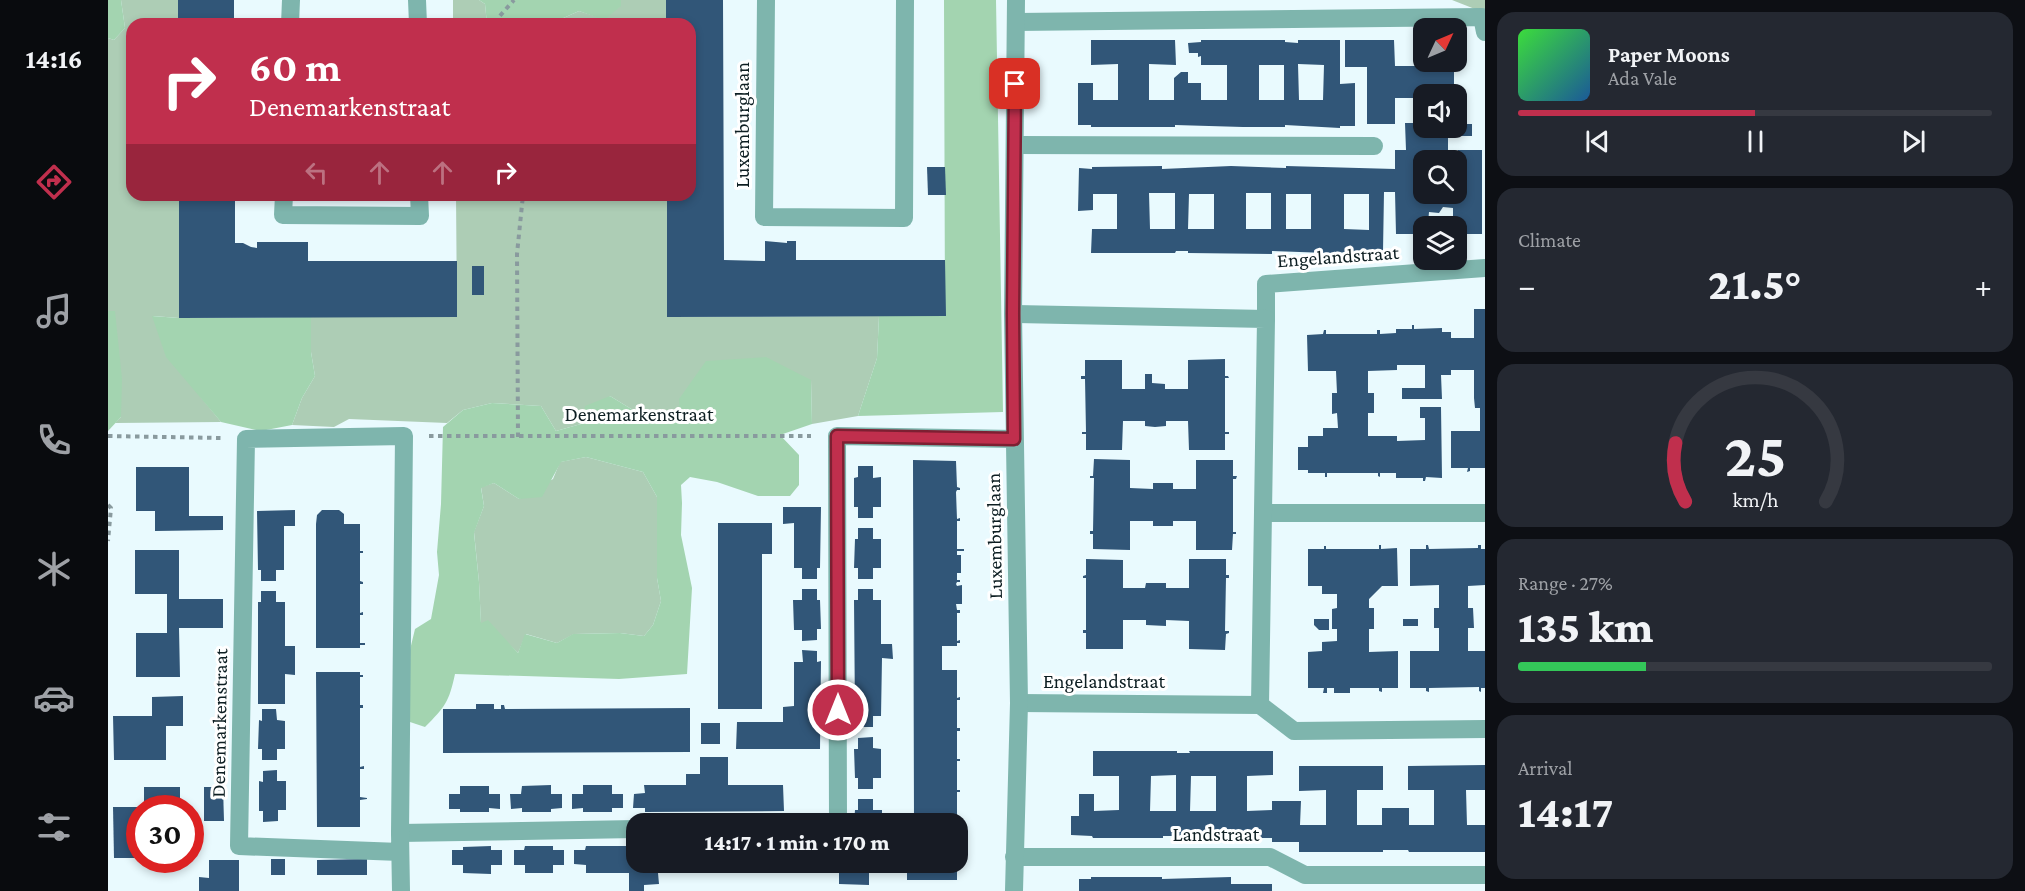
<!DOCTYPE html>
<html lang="en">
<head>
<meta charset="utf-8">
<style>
	:root { --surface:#171b24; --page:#242831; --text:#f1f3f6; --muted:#9ea1a6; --line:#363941; --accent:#c02f4d }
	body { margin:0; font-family:"Crimson Pro",serif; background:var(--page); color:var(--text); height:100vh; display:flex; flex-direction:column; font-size:22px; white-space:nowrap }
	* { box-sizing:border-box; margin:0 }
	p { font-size:20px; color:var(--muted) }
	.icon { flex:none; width:33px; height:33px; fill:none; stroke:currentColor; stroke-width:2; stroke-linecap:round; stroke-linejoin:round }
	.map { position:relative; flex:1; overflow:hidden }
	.details { display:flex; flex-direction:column; gap:12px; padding:12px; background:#0d0f14; width:540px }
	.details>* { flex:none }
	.hud { position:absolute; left:18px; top:18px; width:570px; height:183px; border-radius:18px; box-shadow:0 3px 9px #0003; background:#c02f4d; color:#fff; overflow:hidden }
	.needle { width:39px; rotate:46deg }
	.controls { position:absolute; left:1305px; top:18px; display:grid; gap:12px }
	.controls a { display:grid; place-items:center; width:54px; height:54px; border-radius:12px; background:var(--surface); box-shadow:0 3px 9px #0003; font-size:30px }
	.speed { position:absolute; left:18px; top:795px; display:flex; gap:12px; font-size:30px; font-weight:700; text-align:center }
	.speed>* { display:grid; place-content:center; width:78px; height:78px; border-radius:50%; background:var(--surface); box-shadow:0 3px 9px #0003; line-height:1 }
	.speed .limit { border:9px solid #d22; background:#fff; color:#111 }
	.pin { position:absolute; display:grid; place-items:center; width:51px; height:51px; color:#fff; margin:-26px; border-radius:12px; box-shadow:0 3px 9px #0006 }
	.me { position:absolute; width:66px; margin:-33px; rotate:0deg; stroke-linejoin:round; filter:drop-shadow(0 0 4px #0008) }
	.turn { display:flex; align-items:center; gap:21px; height:126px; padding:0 24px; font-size:27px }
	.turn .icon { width:78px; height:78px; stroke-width:2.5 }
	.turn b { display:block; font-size:42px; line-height:51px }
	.lanes { display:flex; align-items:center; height:57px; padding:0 24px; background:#0003; justify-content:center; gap:30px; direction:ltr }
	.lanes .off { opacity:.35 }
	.big { font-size:45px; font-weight:800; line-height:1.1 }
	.details .card { flex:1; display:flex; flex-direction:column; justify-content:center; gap:9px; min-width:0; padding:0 21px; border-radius:18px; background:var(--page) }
	.details .dial { align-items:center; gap:0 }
	.dial svg { height:156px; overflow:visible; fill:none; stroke:var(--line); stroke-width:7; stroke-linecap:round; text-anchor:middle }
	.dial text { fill:var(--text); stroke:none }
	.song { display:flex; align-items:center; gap:18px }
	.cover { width:72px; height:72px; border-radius:9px; background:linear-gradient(135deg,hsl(120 70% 55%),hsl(210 70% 35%)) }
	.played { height:6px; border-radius:3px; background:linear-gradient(90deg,var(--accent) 50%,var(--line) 50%) }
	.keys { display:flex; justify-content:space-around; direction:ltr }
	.heat { display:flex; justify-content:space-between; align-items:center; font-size:33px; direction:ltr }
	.charge { height:9px; border-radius:4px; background:linear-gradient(90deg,#34c759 27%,var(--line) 0) }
	.trip { position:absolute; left:518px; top:813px; width:342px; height:60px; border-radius:18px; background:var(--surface); box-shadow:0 3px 9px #0003; font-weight:800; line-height:60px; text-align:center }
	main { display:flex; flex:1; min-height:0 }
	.dock { display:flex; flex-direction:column; width:108px; justify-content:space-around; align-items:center; background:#090b0e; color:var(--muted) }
	.dock .icon { width:42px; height:42px }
	.dock .active { color:var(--accent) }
	.dock b { font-size:27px; color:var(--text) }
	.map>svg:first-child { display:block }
	.green { fill:#adcdb5 }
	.forest { fill:#a3d4b0; fill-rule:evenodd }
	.building { fill:#315678; fill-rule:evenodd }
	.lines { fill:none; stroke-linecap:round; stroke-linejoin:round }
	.path { stroke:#899a9e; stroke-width:4; stroke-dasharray:4.5 4.5; stroke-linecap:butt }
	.pedestrian { stroke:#7eb5ad; stroke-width:18 }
	.minor { stroke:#7eb5ad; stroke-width:18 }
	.route-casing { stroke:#7d1f32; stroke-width:15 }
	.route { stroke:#c02f4d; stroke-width:10 }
	.labels { text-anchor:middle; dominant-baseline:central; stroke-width:6; stroke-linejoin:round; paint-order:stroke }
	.street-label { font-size:20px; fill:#0d1e22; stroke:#fff }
</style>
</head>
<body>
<main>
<nav class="dock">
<b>14:16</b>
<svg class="icon active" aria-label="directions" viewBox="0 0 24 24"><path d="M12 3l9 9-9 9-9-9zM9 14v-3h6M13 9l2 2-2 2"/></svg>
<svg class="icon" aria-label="music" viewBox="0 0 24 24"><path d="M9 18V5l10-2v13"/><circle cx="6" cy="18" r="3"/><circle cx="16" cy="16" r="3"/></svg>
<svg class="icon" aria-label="phone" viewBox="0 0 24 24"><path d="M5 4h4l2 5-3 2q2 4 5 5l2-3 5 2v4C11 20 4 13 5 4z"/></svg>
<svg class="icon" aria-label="climate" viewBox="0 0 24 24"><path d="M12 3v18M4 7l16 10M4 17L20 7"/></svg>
<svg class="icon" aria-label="car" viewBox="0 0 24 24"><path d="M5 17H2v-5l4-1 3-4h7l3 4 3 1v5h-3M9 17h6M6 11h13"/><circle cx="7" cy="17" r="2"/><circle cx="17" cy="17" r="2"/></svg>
<svg class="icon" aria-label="filters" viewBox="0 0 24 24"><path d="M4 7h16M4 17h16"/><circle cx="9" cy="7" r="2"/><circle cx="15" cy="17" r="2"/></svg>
</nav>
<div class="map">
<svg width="1377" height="891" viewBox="0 0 1377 891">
	<rect width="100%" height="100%" fill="#e9fafe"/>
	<g class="green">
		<path d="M13 0H70V24H24V195H71V318L45 316 91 395 113 422 7 423 13 417 6 311H0V38L6 40 17 28Z"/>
		<path d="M345 0H371L377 4 379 24H345Z"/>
		<path d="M513 0H558V24H442L471 11 496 19 512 6Z"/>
		<path d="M1344 0H1377V13Z"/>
		<path d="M348 195H559L560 317 771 316 769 358 750 416 704 424 703 380 572 423 543 421 502 396 473 424 448 431 433 406 384 403 355 410 339 423 241 419 226 427 184 425 194 398 207 376 203 352V317H349Z"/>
		<path d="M478 457 535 472 549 497V578L553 601 545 625 536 636 512 633 466 634 449 643 418 634 410 653 400 643 373 624 371 582 366 532 376 506 373 487 386 483 411 499 445 479 452 462Z"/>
	</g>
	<g class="forest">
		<path d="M0 0H13L17 28 6 40 0 38Z"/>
		<path d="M371 0H513V6L496 20 471 11 442 24H379L377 4Z"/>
		<path d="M836 0H888L895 412 750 416 769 358 771 316H837Z"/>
		<path d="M0 311H7L14 379 13 417 0 431Z"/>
		<path d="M44 316 71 318 203 317V352L207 376 194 398 184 425 153 431 113 422 58 357Z"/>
		<path d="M658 357 703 380 704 424 672 435 691 455V485L682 496H650L609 482 582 477 573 485 574 503 573 535 584 588 579 674 511 679 347 674C341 702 337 707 317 727L299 721 301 654 307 629 323 619 331 575 329 552 333 504 335 427 355 410 384 403 433 406 448 431 473 424 477 406 502 396 543 421 572 423 571 399 598 361ZM478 457 535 472 549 497V578L553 601 545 625 536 636 512 633 465 634 449 643 417 634 410 653 380 620 373 623 371 582 366 533 376 506 373 488 386 483 411 499 434 497 453 462Z"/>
	</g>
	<g class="building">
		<rect x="70" y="0" width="56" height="24"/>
		<path d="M558 0H615L616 260 657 261V241L679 243V241H688V260H837L838 316 559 317V195H582V24H558Z"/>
		<path d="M983 40H1067L1068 65 1041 64V100H1066V78L1073 72H1080V83H1093V100H1119V65H1093V56L1090 57V53H1081L1080 43 1093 42V40H1177V42L1190 43V40H1232V84L1247 83V126H1232V128L1177 125V127H1135L1067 125V127H983V125H970V83H985V100H1010V64L983 65ZM1190 64 1216 65 1215 100H1191ZM1151 65H1176V100H1151Z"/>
		<path d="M1237 40H1286L1287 66H1321V62H1346V94H1316V98H1287V124H1259V67H1237Z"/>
		<path d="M1297 123H1316V128H1348V124H1364V136H1340V151H1315L1316 194H1348L1350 150H1374V234H1348V226H1345V208L1335 207 1331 213 1321 212 1320 223H1315V234H1288L1287 192H1276L1275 251 1219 253 1164 251V254L1080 253V251H1068L1067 253H983L984 229H1009V194H985V210L970 211 971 168 984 169V167L1054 166V169L1123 166 1178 168V166L1287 169V150H1298ZM1041 193H1067V229H1042ZM1138 193H1163V229H1138ZM1081 194H1106V229H1080ZM1178 194H1203V229H1178ZM1236 194H1261V230L1236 229Z"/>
		<path d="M819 167H837L838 195H820Z"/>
		<path d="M71 195H127V243H135L143 247 149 248V242H200V261H349V317L71 318Z"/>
		<rect x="364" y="266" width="12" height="29"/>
		<path d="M1366 309H1377V468H1362V471L1359 472 1360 468H1343V431H1372V408H1367L1366 398V370H1343V375H1333L1334 399H1294V388H1317V365H1289V370L1260 371V393H1266V413H1260V436H1289V441L1317 440V418H1312V407H1333L1334 478 1318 477 1317 481H1315V478H1288V473H1272V477L1270 476V473H1219V477H1217V473H1200V470H1190V447H1200V436H1215V428H1230L1229 413 1224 414V393H1229L1228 371H1200L1199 335 1215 334 1216 330H1218V334H1269V330H1272V334L1288 333V329H1304V325H1306V329L1334 328V332H1343V338H1366Z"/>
		<path d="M1117 359V376H1120L1121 378H1117V432H1121V434H1117V450H1081L1080 421H1058V426L1047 427 1037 426V421H1015L1014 450H978V434H974V432H978L977 379H973V376H977V360H1014V389H1037V374H1044V383L1057 384V389H1080V360Z"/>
		<path d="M986 459 1022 460V488L1045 489V483H1065V489H1088V460H1125V476H1129L1128 479H1125V532H1128V534H1125L1124 550H1088V521H1065V526H1045V521H1022V550L985 549V534H982V531H985L986 478H982V476H985Z"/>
		<path d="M805 460 848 461 849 487 852 488V490H849L848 492 849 519 852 518V521H849V549H856V551H849V555H853V573H849V580H852V582H849L848 584 849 586 854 585V604H848L849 610H852V613H849V641L852 640V643H849V646H834V670H849V698L852 697V700H849V728H852V731H849V759H852V761H849V790H852V792H849V820H852V823L849 824H806Z"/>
		<path d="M750 466H765V478L773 477V507H765V518H750V507H746V478L750 477Z"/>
		<path d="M28 467H81V516H115V530L47 531V511H28Z"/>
		<path d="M675 507H713L712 568H709V579H694V568H686V523L675 524Z"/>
		<path d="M187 510V526H176V570H168V581H153V570H150L149 511Z"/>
		<path d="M214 510H231L236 514V524H252V551H255V553H252V581L255 582V584H252V613L255 612V615H252V643H257V645H252V648H208V524L209 515Z"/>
		<path d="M610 523H664V554H654V709H610Z"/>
		<path d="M750 528H765V539H773V568H765V579H750V568H746L747 539H750Z"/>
		<path d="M1271 545H1273V549L1289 548 1290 586H1274L1261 599V608H1266V629H1261V652L1290 651V688H1274V692L1271 691V688H1242V693H1226V688H1219V693H1215L1216 688H1200V652L1214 651V642L1229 641V629H1224V609L1229 608V594H1214V586H1200V549H1216V546H1218V549H1271Z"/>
		<path d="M1318 545H1320L1321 549 1370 548V545H1373V549H1377V585L1360 586V608H1365L1366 628H1360V651H1377V688H1373V692L1371 691V687L1321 688V692L1318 691V688H1302V651H1331V628H1326V608H1331V585L1302 586V549H1318Z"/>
		<path d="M27 550H71V599H115V628H71L72 677H28V633H59V594H27Z"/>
		<path d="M978 559 1015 560V588H1037L1038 583H1058V588H1081V559H1118V575H1121V578H1118L1117 631H1121V633L1118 634 1117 650 1081 649V621L1058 620V626L1038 625V620H1015V649H978V633H975V630H978V578H975V576L978 575Z"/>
		<path d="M694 589H709V600H712L713 629H709V640L694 641V630H686L685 600H694Z"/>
		<path d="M750 589H765V600H773V644H784L785 659 774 658 773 716H765V727H750V716H747L746 600H750Z"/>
		<path d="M153 591H168V602H177V646H187V675L177 674V704H150V602H153Z"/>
		<path d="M1206 619H1221V630H1211L1206 625Z"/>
		<rect x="1295" y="619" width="15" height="7"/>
		<path d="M694 650 709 651V662L713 661 712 749H628L629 722H675V707L686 706V662H695Z"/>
		<path d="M208 672H252V675H255V677H252V705H255V708H252V767L256 766V769H252V797L259 798V799L252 800V827H209Z"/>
		<path d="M75 696V726H58V760H6L5 716H44V697Z"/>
		<path d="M368 704H386V709H393V705H396L397 709 582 708V752L335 753V709H368Z"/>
		<path d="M154 709H168L169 720 177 721V749H169V760H154V749H150L151 720 154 721Z"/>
		<rect x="593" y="723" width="19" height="21"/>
		<path d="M765 737V748L773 749V778H765V789H750V778H747L746 749H750V738Z"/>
		<path d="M985 751H1069V753H1082L1081 751H1165V775L1139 776V811L1164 810V801H1193L1192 825H1218V790L1191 791V766H1275V790H1249V825H1274V808H1301V825H1326V790H1300V766L1377 765V790H1358L1359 825H1377V852H1301L1300 850H1275V852H1191V842H1164V838H1081L1082 836H1055V838H985L984 836 963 835V816H971V794H986V811L1011 810V776H985ZM1068 775V811H1042L1043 776ZM1083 776H1108V811H1082Z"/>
		<path d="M592 757H620V785H675L676 811 537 812V808H525L526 794 537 793 536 785H578V774H592Z"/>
		<path d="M169 770V781H178V810H170V821L155 822V811H151V781L155 782V771Z"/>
		<path d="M443 785V794H454V808L443 809V812H414V808L403 809 402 794H413L414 786Z"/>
		<path d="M475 785H504V794H515V808H504V812H475V808L464 809V794H475Z"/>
		<path d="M352 786H381V794H392V809L381 808V812H352V809H341V794H352Z"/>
		<path d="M36 787H72V807L36 808Z"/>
		<path d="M96 787H115L116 821H96Z"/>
		<path d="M750 799H765V810H774V824H746L747 810H750Z"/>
		<path d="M5 807H32V858H6Z"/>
		<path d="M383 846V850H394V865H383V874L355 873V865H344V850H355V847Z"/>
		<path d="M417 846H445V850H456V865H445V873H417V865H406V850H416Z"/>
		<path d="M478 846H528V862H655V873H550L551 884 536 885V891H521V873H478V865L466 864V850H477Z"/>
		<rect x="163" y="859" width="14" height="16"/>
		<path d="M259 859V875H209V860Z"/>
		<path d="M101 860H131V891H91V877L101 878Z"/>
		<path d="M687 862H746V873L761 872V885L731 884V873H687Z"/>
		<rect x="799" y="865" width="50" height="15"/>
		<path d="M983 877H1054V879L1123 877V884H1164V891H971V879H983Z"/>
	</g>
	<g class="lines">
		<g class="path">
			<path d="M390 24V18L406 0"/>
			<path d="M0 436 113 438"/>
			<path d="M321 436H703"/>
			<path d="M410 437 409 254 415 195"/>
			<path d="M0 505 3 508 0 541"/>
		</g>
		<g class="pedestrian">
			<path d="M908 22 1374 17 1377 32"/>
			<path d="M1158 319V284L1377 268"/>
			<path d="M1155 513H1377"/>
			<path d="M1152 705 1186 731 1377 729"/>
		</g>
		<g class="minor">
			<path d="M309 0 310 24"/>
			<path d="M658 0 656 217 796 218 797 0"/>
			<path d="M182 24 183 0"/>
			<path d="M907 145 1266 146"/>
			<path d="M176 195 175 215 312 216 311 195"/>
			<path d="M905 314 1158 319 1152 705 911 703"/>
			<path d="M730 824 729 436 906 439"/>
			<path d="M292 833 528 829"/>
			<path d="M292 852 131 846 138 439 296 436 292 833 293 891"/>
			<path d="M906 857H1162L1197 875H1377"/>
			<path d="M906 891 911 703 905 314 908 0"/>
		</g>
	</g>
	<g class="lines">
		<g class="route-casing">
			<path id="route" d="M730 710 729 436 906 439 905 314 907 84"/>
		</g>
		<use href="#route" class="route"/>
	</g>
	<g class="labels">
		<g class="street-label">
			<text transform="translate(634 125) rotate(-90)">Luxemburglaan</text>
			<text transform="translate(1230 256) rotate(-4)">Engelandstraat</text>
			<text x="531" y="414">Denemarkenstraat</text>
			<text transform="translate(886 536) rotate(-91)">Luxemburglaan</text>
			<text x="996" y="681">Engelandstraat</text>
			<text transform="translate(111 723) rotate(-89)">Denemarkenstraat</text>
			<text x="1108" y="834">Landstraat</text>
		</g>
	</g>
</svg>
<div class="controls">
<a><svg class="needle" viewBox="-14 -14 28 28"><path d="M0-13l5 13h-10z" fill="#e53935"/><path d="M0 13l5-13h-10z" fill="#9ea1a6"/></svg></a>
<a><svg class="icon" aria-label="sound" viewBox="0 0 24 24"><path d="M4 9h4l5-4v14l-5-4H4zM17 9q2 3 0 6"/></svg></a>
<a><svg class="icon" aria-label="search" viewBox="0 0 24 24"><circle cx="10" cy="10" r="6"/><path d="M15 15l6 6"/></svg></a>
<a><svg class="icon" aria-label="layers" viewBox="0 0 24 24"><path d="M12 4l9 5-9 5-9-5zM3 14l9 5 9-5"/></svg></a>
</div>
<div class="speed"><div class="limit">30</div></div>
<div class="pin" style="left:907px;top:84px;background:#d93025"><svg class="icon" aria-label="arrive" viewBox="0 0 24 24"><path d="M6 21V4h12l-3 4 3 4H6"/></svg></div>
<svg class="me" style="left:730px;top:710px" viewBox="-20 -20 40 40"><circle r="17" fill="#c02f4d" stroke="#fff" stroke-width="3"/><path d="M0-11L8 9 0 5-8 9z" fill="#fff"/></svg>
<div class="trip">14:17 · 1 min · 170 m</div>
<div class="hud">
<div class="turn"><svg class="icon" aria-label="right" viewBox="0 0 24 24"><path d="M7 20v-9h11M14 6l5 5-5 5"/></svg><div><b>60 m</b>Denemarkenstraat</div></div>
<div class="lanes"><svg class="icon off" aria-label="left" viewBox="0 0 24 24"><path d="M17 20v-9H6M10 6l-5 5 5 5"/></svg><svg class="icon off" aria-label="ahead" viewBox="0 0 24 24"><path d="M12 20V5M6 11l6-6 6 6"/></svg><svg class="icon off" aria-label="ahead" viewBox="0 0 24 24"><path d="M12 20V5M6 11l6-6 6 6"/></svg><svg class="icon" aria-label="right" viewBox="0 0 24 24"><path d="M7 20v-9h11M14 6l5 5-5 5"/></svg></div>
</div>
</div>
<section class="details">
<div class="card">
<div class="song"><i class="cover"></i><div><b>Paper Moons</b><p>Ada Vale</p></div></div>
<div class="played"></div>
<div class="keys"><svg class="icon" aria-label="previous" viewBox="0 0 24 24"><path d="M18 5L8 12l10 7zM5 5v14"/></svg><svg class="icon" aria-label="pause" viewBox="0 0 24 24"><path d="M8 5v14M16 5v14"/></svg><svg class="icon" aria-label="next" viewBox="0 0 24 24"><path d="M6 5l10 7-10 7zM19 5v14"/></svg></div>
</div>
<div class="card"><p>Climate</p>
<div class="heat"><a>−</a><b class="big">21.5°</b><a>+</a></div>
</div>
<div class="card dial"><svg viewBox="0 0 100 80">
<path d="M14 69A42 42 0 1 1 86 69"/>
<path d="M14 69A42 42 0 0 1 9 39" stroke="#c02f4d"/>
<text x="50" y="56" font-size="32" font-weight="700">25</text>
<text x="50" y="72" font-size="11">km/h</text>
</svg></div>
<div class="card"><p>Range · 27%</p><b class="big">135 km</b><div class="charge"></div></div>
<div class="card"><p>Arrival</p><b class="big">14:17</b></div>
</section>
</main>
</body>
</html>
